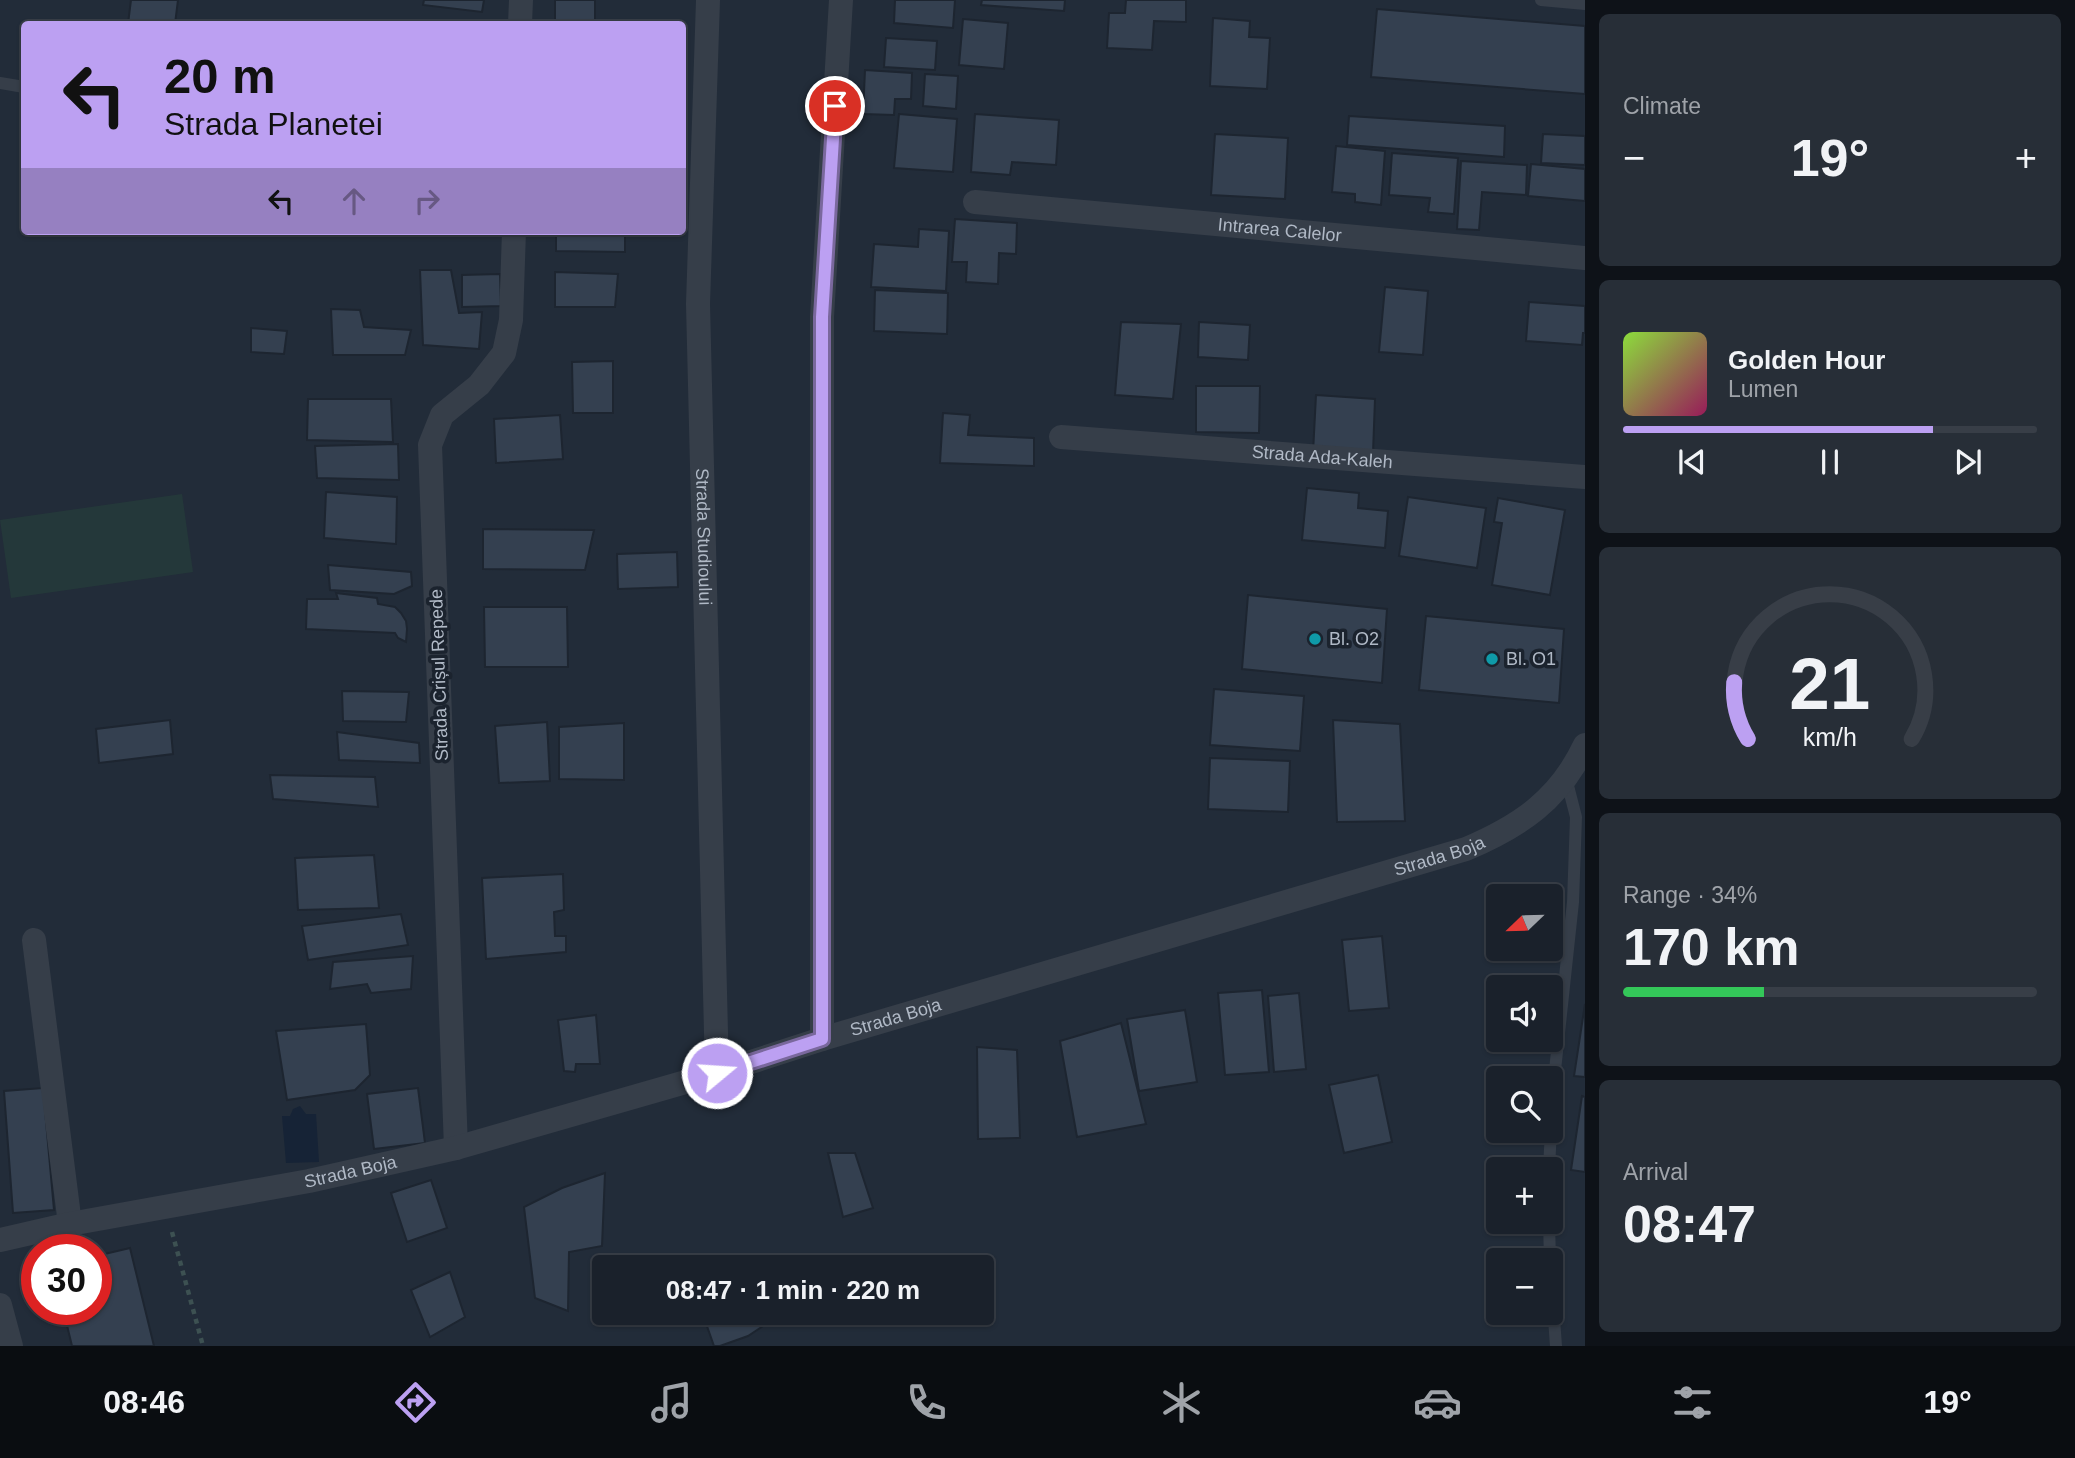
<!DOCTYPE html>
<html lang="en">
<head>
<meta charset="utf-8">
<style>
	:root { --surface:#1a212b; --page:#272e37; --text:#f1f3f6; --muted:#9fa3a9; --line:#383e47; --accent:#bca0f2 }
	body { margin:0; font-family:Helvetica,sans-serif; background:var(--page); color:var(--text); height:100vh; display:flex; flex-direction:column; font-size:26px; white-space:nowrap }
	* { box-sizing:border-box; margin:0 }
	p { font-size:23px; color:var(--muted) }
	.icon { flex:none; width:38px; height:38px; fill:none; stroke:currentColor; stroke-width:2; stroke-linecap:round; stroke-linejoin:round }
	.map { position:relative; flex:1; overflow:hidden }
	.details { display:flex; flex-direction:column; gap:14px; padding:14px; background:#0e1218; width:490px }
	.details>* { flex:none }
	.hud { position:absolute; left:21px; top:21px; width:665px; height:214px; border-radius:7px; box-shadow:0 2px 5px #0004,0 0 0 2px var(--line); background:#bca0f2; color:#111; overflow:hidden }
	.needle { width:46px; rotate:247deg }
	.fabs { position:absolute; left:1486px; top:884px; display:grid; gap:14px }
	.fabs a { display:grid; place-items:center; width:77px; height:77px; border-radius:7px; background:var(--surface); box-shadow:0 2px 5px #0004,0 0 0 2px var(--line); font-size:35px }
	.speed { position:absolute; left:21px; top:1234px; display:flex; gap:14px; font-size:35px; font-weight:700; text-align:center }
	.speed>* { display:grid; place-content:center; width:91px; height:91px; border-radius:50%; background:var(--surface); box-shadow:0 2px 5px #0004,0 0 0 2px var(--line); line-height:1 }
	.speed .limit { border:10px solid #d22; background:#fff; color:#111 }
	.pin { position:absolute; display:grid; place-items:center; width:60px; height:60px; color:#fff; margin:-30px; border:4px solid #fff; border-radius:50%; box-shadow:0 2px 7px #0007 }
	.me { position:absolute; width:77px; margin:-38px; rotate:72deg; stroke-linejoin:round; filter:drop-shadow(0 0 5px #0008) }
	.turn { display:flex; align-items:center; gap:24px; height:147px; padding:0 28px; font-size:32px }
	.turn .icon { width:91px; height:91px; stroke-width:2.5 }
	.turn b { display:block; font-size:49px; line-height:60px }
	.lanes { display:flex; align-items:center; height:66px; padding:0 28px; background:#0003; justify-content:center; gap:35px; direction:ltr }
	.lanes .off { opacity:.35 }
	.big { font-size:52px; font-weight:700; line-height:1.1 }
	.details .card { flex:1; display:flex; flex-direction:column; justify-content:center; gap:10px; min-width:0; padding:0 24px; border-radius:10px; background:var(--page) }
	.details .dial { align-items:center; gap:0 }
	.dial svg { height:182px; overflow:visible; fill:none; stroke:var(--line); stroke-width:7; stroke-linecap:round; text-anchor:middle }
	.dial text { fill:var(--text); stroke:none }
	.song { display:flex; align-items:center; gap:21px }
	.cover { width:84px; height:84px; border-radius:10px; background:linear-gradient(135deg,hsl(90 70% 55%),hsl(330 70% 35%)) }
	.played { height:7px; border-radius:4px; background:linear-gradient(90deg,var(--accent) 75%,var(--line) 75%) }
	.keys { display:flex; justify-content:space-around; direction:ltr }
	.heat { display:flex; justify-content:space-between; align-items:center; font-size:38px; direction:ltr }
	.charge { height:10px; border-radius:5px; background:linear-gradient(90deg,#34c759 34%,var(--line) 0) }
	.trip { position:absolute; left:592px; top:1255px; width:402px; height:70px; border-radius:7px; background:var(--surface); box-shadow:0 2px 5px #0004,0 0 0 2px var(--line); font-weight:700; line-height:70px; text-align:center }
	.tab-bar { display:flex; height:112px; justify-content:space-around; align-items:center; background:#0a0d11; color:var(--muted) }
	.tab-bar .icon { width:49px; height:49px }
	.tab-bar .selected { color:var(--accent) }
	.tab-bar b { font-size:32px; color:var(--text) }
	main { display:flex; flex:1; min-height:0 }
	.map>svg:first-child { display:block }
	.green { fill:#24383a }
	.water { fill:#162336 }
	.building { fill:#344050; stroke:#1d2530; stroke-width:2 }
	.lines { fill:none; stroke-linecap:round; stroke-linejoin:round }
	.path { stroke:#3d5152; stroke-width:4.5; stroke-dasharray:5 5; stroke-linecap:butt }
	.lane { stroke:#363e49; stroke-width:12 }
	.street { stroke:#363e49; stroke-width:24 }
	.route-casing { stroke:#7a689d; stroke-width:18 }
	.route { stroke:#bca0f2; stroke-width:12 }
	.culture-dot { fill:#0f9aa8; stroke:#1b232e; stroke-width:2.5 }
	.labels { text-anchor:middle; dominant-baseline:central; stroke-width:7; stroke-linejoin:round; paint-order:stroke }
	.street-label { font-size:18px; fill:#b0b9c6; stroke:#1b232e }
	.poi-label { font-size:18px; fill:#b0b9c6; stroke:#1b232e; text-anchor:start }
</style>
</head>
<body>
<main>
<div class="map">
<svg width="1585" height="1346" viewBox="0 0 1585 1346">
	<rect width="100%" height="100%" fill="#222c39"/>
	<path class="green" d="M182 494 193 572 11 598 0 520Z"/>
	<path class="water" d="M300 1106 306 1114H316L319 1162 286 1163 282 1116H290L293 1109Z"/>
	<g class="building">
		<path d="M131 0H178L175 24H128Z"/>
		<path d="M424 0H484L482 12 423 5Z"/>
		<rect x="555" y="0" width="40" height="24"/>
		<path d="M895 0H955L953 28 894 23Z"/>
		<path d="M982 0H1065L1064 11 981 5Z"/>
		<path d="M1126 0H1186V22L1154 21 1152 50 1107 48 1109 13H1125Z"/>
		<path d="M1377 9 1585 26V94L1371 77Z"/>
		<path d="M1213 18 1250 21 1249 37 1270 38 1267 89 1210 86Z"/>
		<path d="M963 19 1008 23 1004 69 959 65Z"/>
		<path d="M886 38 937 41 935 70 884 67Z"/>
		<path d="M865 70 912 73 911 99H895L894 115 863 114Z"/>
		<path d="M925 74 958 76 956 109 923 106Z"/>
		<path d="M899 114 957 119 953 172 894 168Z"/>
		<path d="M975 114 1059 120 1056 165 1012 162 1010 175 971 172Z"/>
		<path d="M1349 116 1505 126 1504 157 1347 145Z"/>
		<path d="M1215 134 1288 138 1285 199 1211 195Z"/>
		<path d="M1543 134 1585 136V165L1541 163Z"/>
		<path d="M1336 146 1385 151 1381 205 1355 202V194L1332 192Z"/>
		<path d="M1392 153 1458 158 1454 214 1428 212 1430 198 1389 195Z"/>
		<path d="M1461 161 1527 165 1526 195 1482 192 1479 230 1457 229Z"/>
		<path d="M1531 164 1585 169V201L1528 196Z"/>
		<path d="M955 219 1017 223 1016 254 999 253 998 284 966 282 967 262H952Z"/>
		<path d="M919 229 949 231 946 291 871 287 874 244 918 247Z"/>
		<path d="M556 231H625V252L556 251Z"/>
		<path d="M420 270H451L459 313 482 312 479 349 423 345Z"/>
		<path d="M555 272 618 274 615 307H555Z"/>
		<path d="M500 274 501 306 462 307V275Z"/>
		<path d="M1385 287 1428 291 1423 355 1379 352Z"/>
		<path d="M875 290 948 293 947 334 874 331Z"/>
		<path d="M1529 302 1585 306V333H1583L1582 345 1526 341Z"/>
		<path d="M331 309 360 310 364 327 411 330 405 355H333Z"/>
		<path d="M1121 322 1181 324 1173 399 1115 395Z"/>
		<path d="M1199 322 1250 325 1248 360 1198 357Z"/>
		<path d="M251 328 287 331 284 354 251 352Z"/>
		<path d="M613 361V413H573L572 362Z"/>
		<path d="M1196 386H1260L1259 433 1196 432Z"/>
		<path d="M1316 395 1375 399 1373 453H1313Z"/>
		<path d="M308 399H391L393 442 307 440Z"/>
		<path d="M943 413 970 415 968 435 1034 438V466L940 463Z"/>
		<path d="M560 415 563 459 496 463 494 419Z"/>
		<path d="M398 444 399 480 317 478 315 446Z"/>
		<path d="M1307 488 1359 493 1358 508 1388 511 1385 548 1302 540Z"/>
		<path d="M326 492 397 497 396 544 324 538Z"/>
		<path d="M1408 497 1486 508 1477 568 1399 556Z"/>
		<path d="M1498 498 1565 510 1550 595 1492 585 1502 523 1494 522Z"/>
		<path d="M483 529 594 530 585 570 483 569Z"/>
		<path d="M677 552 678 587 618 589 617 554Z"/>
		<path d="M328 565 411 572 412 586 394 594 330 590Z"/>
		<path d="M336 593 377 598 378 604 395 607 401 613 406 621 407 629 406 642 398 638 395 633 306 629 307 599H338Z"/>
		<path d="M1248 595 1387 609 1382 683 1242 669Z"/>
		<path d="M484 607H567L568 667H485Z"/>
		<path d="M1426 616 1564 629 1559 703 1419 690Z"/>
		<path d="M1214 689 1304 696 1300 751 1210 745Z"/>
		<path d="M342 691 409 692 406 722 343 721Z"/>
		<path d="M170 720 173 754 99 763 96 729Z"/>
		<path d="M1333 720 1400 724 1405 821 1337 822Z"/>
		<path d="M547 722 550 781 499 783 495 726Z"/>
		<path d="M624 723V780L559 779V727Z"/>
		<path d="M337 732 419 743 420 763 339 760Z"/>
		<path d="M1210 758 1290 761 1288 812 1208 809Z"/>
		<path d="M270 775 375 777 378 807 273 799Z"/>
		<path d="M374 855 379 908 298 910 295 858Z"/>
		<path d="M563 874 564 910 554 912 555 936H566V952L486 959 482 878Z"/>
		<path d="M401 914 408 945 308 960 302 926Z"/>
		<path d="M1382 936 1389 1008 1349 1011 1342 940Z"/>
		<path d="M413 956 411 989 371 993 367 984 330 989 333 962Z"/>
		<path d="M1262 990 1269 1072 1225 1075 1218 993Z"/>
		<path d="M1299 993 1306 1069 1274 1072 1268 996Z"/>
		<path d="M1585 1004V1077L1574 1076Z"/>
		<path d="M1185 1010 1197 1082 1139 1091 1127 1019Z"/>
		<path d="M596 1015 600 1064H576L575 1072 564 1071 558 1020Z"/>
		<path d="M1121 1023 1146 1124 1077 1137 1060 1041Z"/>
		<path d="M366 1024 370 1075 355 1090 287 1100 276 1031Z"/>
		<path d="M977 1047 1017 1050 1020 1138 978 1139Z"/>
		<path d="M1378 1075 1392 1142 1344 1153 1329 1085Z"/>
		<path d="M43 1088 54 1210 13 1213 4 1091Z"/>
		<path d="M418 1088 425 1143 374 1149 367 1094Z"/>
		<path d="M1582 1096 1585 1097V1172L1571 1170Z"/>
		<path d="M828 1153H855L873 1208 843 1217Z"/>
		<path d="M605 1173 602 1246 569 1252 568 1311 535 1298 524 1207 562 1188Z"/>
		<path d="M431 1180 447 1228 407 1242 391 1193Z"/>
		<path d="M130 1248 154 1346H72L63 1309H96V1256Z"/>
		<path d="M450 1272 465 1317 430 1337 411 1290Z"/>
		<path d="M702 1312H767L766 1324 748 1336 720 1346H714Z"/>
	</g>
	<g class="lines">
		<path class="path" d="M172 1232 203 1346"/>
		<g class="lane">
			<path d="M1541 0 1585 4"/>
			<path d="M0 83 24 87"/>
			<path d="M1549 1169 1553 1089 1573 902 1576 817 1566 778"/>
			<path d="M1549 1222 1550 1260"/>
			<path d="M1550 1263 1556 1346"/>
		</g>
		<g class="street">
			<path id="s1" d="M708 0 698 304 717 1073"/>
			<path d="M520 24 521 0"/>
			<path id="s2" d="M975 202 1585 258"/>
			<path id="s3" d="M1061 437 1585 477"/>
			<path d="M34 940 70 1224"/>
			<path d="M822 1039V317L841 0"/>
			<path d="M456 1148 430 445 442 415 479 385 504 353 511 320 514 231"/>
			<path id="s4" d="M0 1240 70 1224 309 1181 456 1148 717 1073 822 1039 1466 849C1520 826 1559 800 1585 745"/>
			<path d="M0 1305 11 1346"/>
		</g>
	</g>
	<g class="lines">
		<g class="route-casing">
			<path id="route" d="M717 1073 822 1039V317L835 106"/>
		</g>
		<use href="#route" class="route"/>
	</g>
	<g class="culture-dot">
		<circle cx="1315" cy="639" r="7"/>
		<circle cx="1492" cy="659" r="7"/>
	</g>
	<g class="labels">
		<g class="street-label">
			<text stroke="none"><textPath href="#s2" startOffset="306">Intrarea Calelor</textPath></text>
			<text stroke="none"><textPath href="#s3" startOffset="262">Strada Ada-Kaleh</textPath></text>
			<text stroke="none"><textPath href="#s1" startOffset="537">Strada Studioului</textPath></text>
			<text transform="translate(439 675) rotate(-92)">Strada Crișul Repede</text>
			<text stroke="none"><textPath href="#s4" startOffset="1491">Strada Boja</textPath></text>
			<text stroke="none"><textPath href="#s4" startOffset="924">Strada Boja</textPath></text>
			<text stroke="none"><textPath href="#s4" startOffset="357">Strada Boja</textPath></text>
		</g>
		<g class="poi-label">
			<text x="1329" y="639">Bl. O2</text>
			<text x="1506" y="659">Bl. O1</text>
		</g>
	</g>
</svg>
<div class="fabs">
<a><svg class="needle" viewBox="-14 -14 28 28"><path d="M0-13l5 13h-10z" fill="#e53935"/><path d="M0 13l5-13h-10z" fill="#9fa3a9"/></svg></a>
<a><svg class="icon" aria-label="sound" viewBox="0 0 24 24"><path d="M4 9h4l5-4v14l-5-4H4zM17 9q2 3 0 6"/></svg></a>
<a><svg class="icon" aria-label="search" viewBox="0 0 24 24"><circle cx="10" cy="10" r="6"/><path d="M15 15l6 6"/></svg></a>
<a>+</a>
<a>−</a>
</div>
<div class="speed"><div class="limit">30</div></div>
<div class="pin" style="left:835px;top:106px;background:#d93025"><svg class="icon" aria-label="arrive" viewBox="0 0 24 24"><path d="M6 21V4h12l-3 4 3 4H6"/></svg></div>
<svg class="me" style="left:717px;top:1073px" viewBox="-20 -20 40 40"><circle r="17" fill="#bca0f2" stroke="#fff" stroke-width="3"/><path d="M0-11L8 9 0 5-8 9z" fill="#fff"/></svg>
<div class="trip">08:47 · 1 min · 220 m</div>
<div class="hud">
<div class="turn"><svg class="icon" aria-label="left" viewBox="0 0 24 24"><path d="M17 20v-9H6M10 6l-5 5 5 5"/></svg><div><b>20 m</b>Strada Planetei</div></div>
<div class="lanes"><svg class="icon" aria-label="left" viewBox="0 0 24 24"><path d="M17 20v-9H6M10 6l-5 5 5 5"/></svg><svg class="icon off" aria-label="ahead" viewBox="0 0 24 24"><path d="M12 20V5M6 11l6-6 6 6"/></svg><svg class="icon off" aria-label="right" viewBox="0 0 24 24"><path d="M7 20v-9h11M14 6l5 5-5 5"/></svg></div>
</div>
</div>
<section class="details">
<div class="card"><p>Climate</p>
<div class="heat"><a>−</a><b class="big">19°</b><a>+</a></div>
</div>
<div class="card">
<div class="song"><i class="cover"></i><div><b>Golden Hour</b><p>Lumen</p></div></div>
<div class="played"></div>
<div class="keys"><svg class="icon" aria-label="previous" viewBox="0 0 24 24"><path d="M18 5L8 12l10 7zM5 5v14"/></svg><svg class="icon" aria-label="pause" viewBox="0 0 24 24"><path d="M8 5v14M16 5v14"/></svg><svg class="icon" aria-label="next" viewBox="0 0 24 24"><path d="M6 5l10 7-10 7zM19 5v14"/></svg></div>
</div>
<div class="card dial"><svg viewBox="0 0 100 80">
<path d="M14 69A42 42 0 1 1 86 69"/>
<path d="M14 69A42 42 0 0 1 8 44" stroke="#bca0f2"/>
<text x="50" y="56" font-size="32" font-weight="700">21</text>
<text x="50" y="72" font-size="11">km/h</text>
</svg></div>
<div class="card"><p>Range · 34%</p><b class="big">170 km</b><div class="charge"></div></div>
<div class="card"><p>Arrival</p><b class="big">08:47</b></div>
</section>
</main>
<nav class="tab-bar">
<b>08:46</b>
<svg class="icon selected" aria-label="directions" viewBox="0 0 24 24"><path d="M12 3l9 9-9 9-9-9zM9 14v-3h6M13 9l2 2-2 2"/></svg>
<svg class="icon" aria-label="music" viewBox="0 0 24 24"><path d="M9 18V5l10-2v13"/><circle cx="6" cy="18" r="3"/><circle cx="16" cy="16" r="3"/></svg>
<svg class="icon" aria-label="phone" viewBox="0 0 24 24"><path d="M5 4h4l2 5-3 2q2 4 5 5l2-3 5 2v4C11 20 4 13 5 4z"/></svg>
<svg class="icon" aria-label="climate" viewBox="0 0 24 24"><path d="M12 3v18M4 7l16 10M4 17L20 7"/></svg>
<svg class="icon" aria-label="car" viewBox="0 0 24 24"><path d="M5 17H2v-5l4-1 3-4h7l3 4 3 1v5h-3M9 17h6M6 11h13"/><circle cx="7" cy="17" r="2"/><circle cx="17" cy="17" r="2"/></svg>
<svg class="icon" aria-label="filters" viewBox="0 0 24 24"><path d="M4 7h16M4 17h16"/><circle cx="9" cy="7" r="2"/><circle cx="15" cy="17" r="2"/></svg>
<b>19°</b>
</nav>
</body>
</html>
